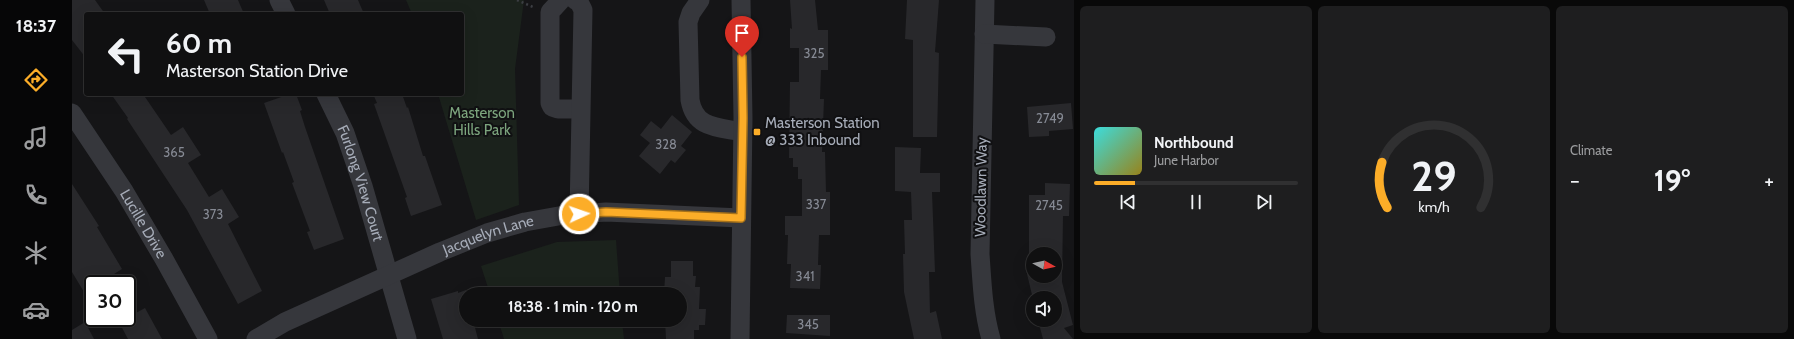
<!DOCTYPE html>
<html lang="en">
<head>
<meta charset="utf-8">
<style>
	:root { --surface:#101011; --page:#1e1e1f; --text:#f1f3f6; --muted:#9c9d9f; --line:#303031; --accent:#fcad28 }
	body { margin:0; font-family:Cabin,sans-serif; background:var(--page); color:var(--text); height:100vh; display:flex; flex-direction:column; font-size:15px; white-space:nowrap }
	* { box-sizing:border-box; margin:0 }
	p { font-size:13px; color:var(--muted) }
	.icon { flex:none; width:22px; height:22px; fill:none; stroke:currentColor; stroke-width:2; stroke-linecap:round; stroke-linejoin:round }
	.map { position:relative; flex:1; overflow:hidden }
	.panel { display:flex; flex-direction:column; gap:6px; padding:6px; background:#090909; width:720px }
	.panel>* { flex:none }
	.top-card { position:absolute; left:12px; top:12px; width:380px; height:84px; border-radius:4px; box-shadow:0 4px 16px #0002,0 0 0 1px var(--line); background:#101011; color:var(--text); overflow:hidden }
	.needle { width:26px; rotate:98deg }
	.controls { position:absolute; left:954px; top:247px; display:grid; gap:8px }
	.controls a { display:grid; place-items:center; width:36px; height:36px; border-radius:50%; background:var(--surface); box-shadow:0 4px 16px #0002,0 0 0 1px var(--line); font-size:20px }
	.speed { position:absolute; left:12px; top:275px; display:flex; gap:8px; font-size:20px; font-weight:700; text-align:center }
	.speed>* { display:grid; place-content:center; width:52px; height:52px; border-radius:50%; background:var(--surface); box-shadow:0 4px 16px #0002,0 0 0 1px var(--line); line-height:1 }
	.speed .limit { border:2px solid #111; border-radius:6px; background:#fff; color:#111 }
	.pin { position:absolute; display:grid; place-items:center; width:34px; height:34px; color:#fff; margin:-41px -17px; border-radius:50% 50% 50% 0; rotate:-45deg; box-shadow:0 0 4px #0007 }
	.pin .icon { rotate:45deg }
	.me { position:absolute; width:44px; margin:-22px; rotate:87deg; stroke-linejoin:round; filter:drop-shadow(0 0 3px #0008) }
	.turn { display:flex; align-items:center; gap:14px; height:84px; padding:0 16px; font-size:18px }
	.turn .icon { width:52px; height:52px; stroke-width:2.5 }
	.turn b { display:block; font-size:28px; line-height:34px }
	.big { font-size:30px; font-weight:700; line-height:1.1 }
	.panel .card { flex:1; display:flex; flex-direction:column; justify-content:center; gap:6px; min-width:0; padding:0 14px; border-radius:6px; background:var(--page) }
	.panel .dial { align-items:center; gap:0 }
	.dial svg { height:104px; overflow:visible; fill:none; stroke:var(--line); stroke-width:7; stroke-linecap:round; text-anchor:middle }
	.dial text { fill:var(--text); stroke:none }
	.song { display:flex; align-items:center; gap:12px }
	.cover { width:48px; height:48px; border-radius:6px; background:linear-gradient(135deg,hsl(180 70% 55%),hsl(50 70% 35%)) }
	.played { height:4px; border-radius:2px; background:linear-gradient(90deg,var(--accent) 20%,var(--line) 20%) }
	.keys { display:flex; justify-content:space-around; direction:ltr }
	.heat { display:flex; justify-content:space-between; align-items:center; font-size:22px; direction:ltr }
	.panel .tiles { flex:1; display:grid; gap:6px; grid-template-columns:repeat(3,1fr) }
	.trip { position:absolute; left:387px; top:287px; width:228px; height:40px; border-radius:20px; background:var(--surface); box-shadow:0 4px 16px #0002,0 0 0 1px var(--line); font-weight:700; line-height:40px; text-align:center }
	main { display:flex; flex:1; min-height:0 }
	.tabs { display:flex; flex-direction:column; width:72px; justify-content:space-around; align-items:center; background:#060607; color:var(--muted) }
	.tabs .icon { width:28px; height:28px }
	.tabs .active { color:var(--accent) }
	.tabs b { font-size:18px; color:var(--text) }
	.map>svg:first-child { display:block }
	.green { fill:#1b221c }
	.building { fill:#28282b; fill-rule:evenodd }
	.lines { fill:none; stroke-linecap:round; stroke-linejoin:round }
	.path { stroke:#3c3e43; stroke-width:2.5; stroke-dasharray:2 3; stroke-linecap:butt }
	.minor { stroke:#36373c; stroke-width:19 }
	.route-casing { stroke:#a4701a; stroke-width:10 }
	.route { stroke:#fcad28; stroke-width:7 }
	.poi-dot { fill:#fcad28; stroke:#101012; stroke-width:1.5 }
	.labels { text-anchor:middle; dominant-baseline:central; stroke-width:4; stroke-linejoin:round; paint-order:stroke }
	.number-label { font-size:13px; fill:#868a94 }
	.park-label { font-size:15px; fill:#7ca47d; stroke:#101012 }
	.poi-label { font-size:15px; fill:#a6acb8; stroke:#101012; text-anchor:start }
	.street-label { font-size:15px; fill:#a6acb8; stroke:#101012 }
</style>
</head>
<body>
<main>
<nav class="tabs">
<b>18:37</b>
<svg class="icon active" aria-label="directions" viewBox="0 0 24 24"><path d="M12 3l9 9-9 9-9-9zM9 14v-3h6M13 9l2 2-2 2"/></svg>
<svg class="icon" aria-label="music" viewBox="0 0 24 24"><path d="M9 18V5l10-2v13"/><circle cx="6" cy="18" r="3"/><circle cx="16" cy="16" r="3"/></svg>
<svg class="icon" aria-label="phone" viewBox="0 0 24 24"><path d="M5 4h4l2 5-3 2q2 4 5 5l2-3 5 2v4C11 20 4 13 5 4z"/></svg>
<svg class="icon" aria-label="climate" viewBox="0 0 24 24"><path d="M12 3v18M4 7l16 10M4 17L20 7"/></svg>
<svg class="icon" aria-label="car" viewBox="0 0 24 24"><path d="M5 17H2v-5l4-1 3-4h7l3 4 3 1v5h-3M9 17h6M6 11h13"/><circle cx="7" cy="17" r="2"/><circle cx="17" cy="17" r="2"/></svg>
</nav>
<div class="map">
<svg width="1002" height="339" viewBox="0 0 1002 339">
	<rect width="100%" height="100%" fill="#151517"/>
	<g class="green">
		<path d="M334 0H452L443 69 447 205 404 220 366 94H390V14H340Z"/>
		<path d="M544 240 548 294H418L409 266 485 242Z"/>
		<path d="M426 320H550L552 339H432Z"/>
	</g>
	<g class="building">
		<path d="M0 0H23L33 14H14V58L0 40Z"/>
		<path d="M132 0H166L172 14H138Z"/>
		<path d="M252 0H286L292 14H258Z"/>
		<path d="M718 0H743L746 30H756V70H749L748 99H752L750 152H753L754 192H758V235H747L746 265H749L748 289 718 288 719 264H715L716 235H713V216H730V179H726V167H721V158H717L718 82H727V48H718V28L720 29Z"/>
		<path d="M835 0H867L863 52 867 53 865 137H841V40L833 39Z"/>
		<path d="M39 94H71L99 135 111 127 129 155 116 163 137 197 150 189 167 217 156 224 190 291 166 304 115 210 55 119 56 118Z"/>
		<path d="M218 94H224L230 110 228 111 233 127 272 239 242 250 235 232 238 231 220 183 222 182 211 152 210 153 192 103Z"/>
		<path d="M301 94H330L335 108 336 107 351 156H353L370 205 339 216 333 198 335 197 302 104 305 103Z"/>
		<path d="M999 103 1001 129 977 131V136L957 137 955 107Z"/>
		<path d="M600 115 620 132 609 146 614 150 603 163 599 160 588 174 567 156 578 143 568 135 579 121 589 129Z"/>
		<path d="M823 147 849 148 848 173H868V192H860L863 272H857L858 313 864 311 870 339H842L832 292 831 254H833L832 220H840L839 192 823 191Z"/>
		<path d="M973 183 998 184 997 216H991L990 282 1001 325 992 328 1001 339H971L966 320H983V298L961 299 955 274V256H957V195H973ZM961 254H983V276H961Z"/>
		<path d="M0 184 27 226 25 227 50 269 26 284H21V287L12 292 0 272Z"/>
		<path d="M599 261H621V276H624L623 287H628L627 309H634L633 325H627V330H622V339H594L593 320H608V294H592L593 277H599Z"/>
		<path d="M394 290V320H401L406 339H371L359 299 386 291V293Z"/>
		<path d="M73 308 90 339H56L48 324 50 323 49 321Z"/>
		<path d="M715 315H758V336L714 333Z"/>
		<path d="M13 322 22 339H0V330Z"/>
	</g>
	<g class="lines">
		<path class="path" d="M445 0 461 7"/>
		<g class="minor">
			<path d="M207 0 214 14"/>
			<path d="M489 0 478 12V103L480 107 486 109H508"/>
			<path d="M503 0 507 2 511 10 507 214"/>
			<path d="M628 0 619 13 616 22 618 100C623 129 646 127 670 132"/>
			<path d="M913 0 908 254C910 282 911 311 919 339"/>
			<path d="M912 34 974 37"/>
			<path id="s1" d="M254 94 273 133 291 186 335 339"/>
			<path id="s2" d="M0 113 52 191 92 259 136 339"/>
			<path id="s3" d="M184 339 213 322 368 252 415 233 453 222 492 215 534 212 669 218"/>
			<path d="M668 339 671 118 669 0"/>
		</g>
	</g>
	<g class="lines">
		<g class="route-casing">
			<path id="route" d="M507 214 534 212 669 218 671 118 670 57"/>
		</g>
		<use href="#route" class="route"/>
	</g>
	<rect class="poi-dot" x="681" y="128" width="8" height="8" rx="2"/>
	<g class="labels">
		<g class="number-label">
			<text x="742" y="53">325</text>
			<text x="978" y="118">2749</text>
			<text x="594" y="144">328</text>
			<text x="102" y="152">365</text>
			<text x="744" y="204">337</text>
			<text x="977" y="205">2745</text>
			<text x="141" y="214">373</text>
			<text x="733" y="276">341</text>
			<text x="736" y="324">345</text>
		</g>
		<g class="park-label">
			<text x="410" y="113">Masterson<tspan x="410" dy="17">Hills Park</tspan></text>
		</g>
		<g class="poi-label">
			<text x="693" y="123">Masterson Station<tspan x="693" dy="17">@ 333 Inbound</tspan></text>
		</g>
		<g class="street-label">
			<text stroke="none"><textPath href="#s1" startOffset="96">Furlong View Court</textPath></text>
			<text transform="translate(909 187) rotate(-89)">Woodlawn Way</text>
			<text stroke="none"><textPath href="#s2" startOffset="132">Lucille Drive</textPath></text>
			<text stroke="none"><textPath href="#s3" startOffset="255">Jacquelyn Lane</textPath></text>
		</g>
	</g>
</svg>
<div class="controls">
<a><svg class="needle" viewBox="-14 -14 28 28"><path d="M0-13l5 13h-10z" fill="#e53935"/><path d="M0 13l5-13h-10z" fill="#9c9d9f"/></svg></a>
<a><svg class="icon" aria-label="sound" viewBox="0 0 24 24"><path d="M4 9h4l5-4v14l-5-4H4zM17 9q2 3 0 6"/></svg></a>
</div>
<div class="speed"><div class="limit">30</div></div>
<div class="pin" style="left:670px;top:57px;background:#d93025"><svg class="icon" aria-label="arrive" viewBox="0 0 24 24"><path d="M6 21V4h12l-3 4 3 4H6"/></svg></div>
<svg class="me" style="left:507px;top:214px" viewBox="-20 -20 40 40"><circle r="17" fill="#fcad28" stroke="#fff" stroke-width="3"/><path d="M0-11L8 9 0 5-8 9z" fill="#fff"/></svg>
<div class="trip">18:38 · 1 min · 120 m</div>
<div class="top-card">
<div class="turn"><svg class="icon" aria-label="left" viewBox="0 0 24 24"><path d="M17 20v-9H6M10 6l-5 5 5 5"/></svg><div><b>60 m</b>Masterson Station Drive</div></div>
</div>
</div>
<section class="panel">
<div class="tiles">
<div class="card">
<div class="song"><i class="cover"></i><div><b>Northbound</b><p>June Harbor</p></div></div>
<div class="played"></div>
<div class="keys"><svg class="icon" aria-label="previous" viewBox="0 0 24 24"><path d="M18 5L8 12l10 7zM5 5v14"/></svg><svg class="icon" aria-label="pause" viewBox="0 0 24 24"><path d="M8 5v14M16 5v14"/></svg><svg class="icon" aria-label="next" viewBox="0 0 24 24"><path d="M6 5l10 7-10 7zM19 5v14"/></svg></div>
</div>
<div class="card dial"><svg viewBox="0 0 100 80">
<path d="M14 69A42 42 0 1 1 86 69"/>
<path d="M14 69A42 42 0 0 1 10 34" stroke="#fcad28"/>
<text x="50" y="56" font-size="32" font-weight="700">29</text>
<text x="50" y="72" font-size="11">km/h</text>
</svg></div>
<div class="card"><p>Climate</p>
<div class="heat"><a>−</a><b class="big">19°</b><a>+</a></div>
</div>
</div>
</section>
</main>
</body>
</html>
